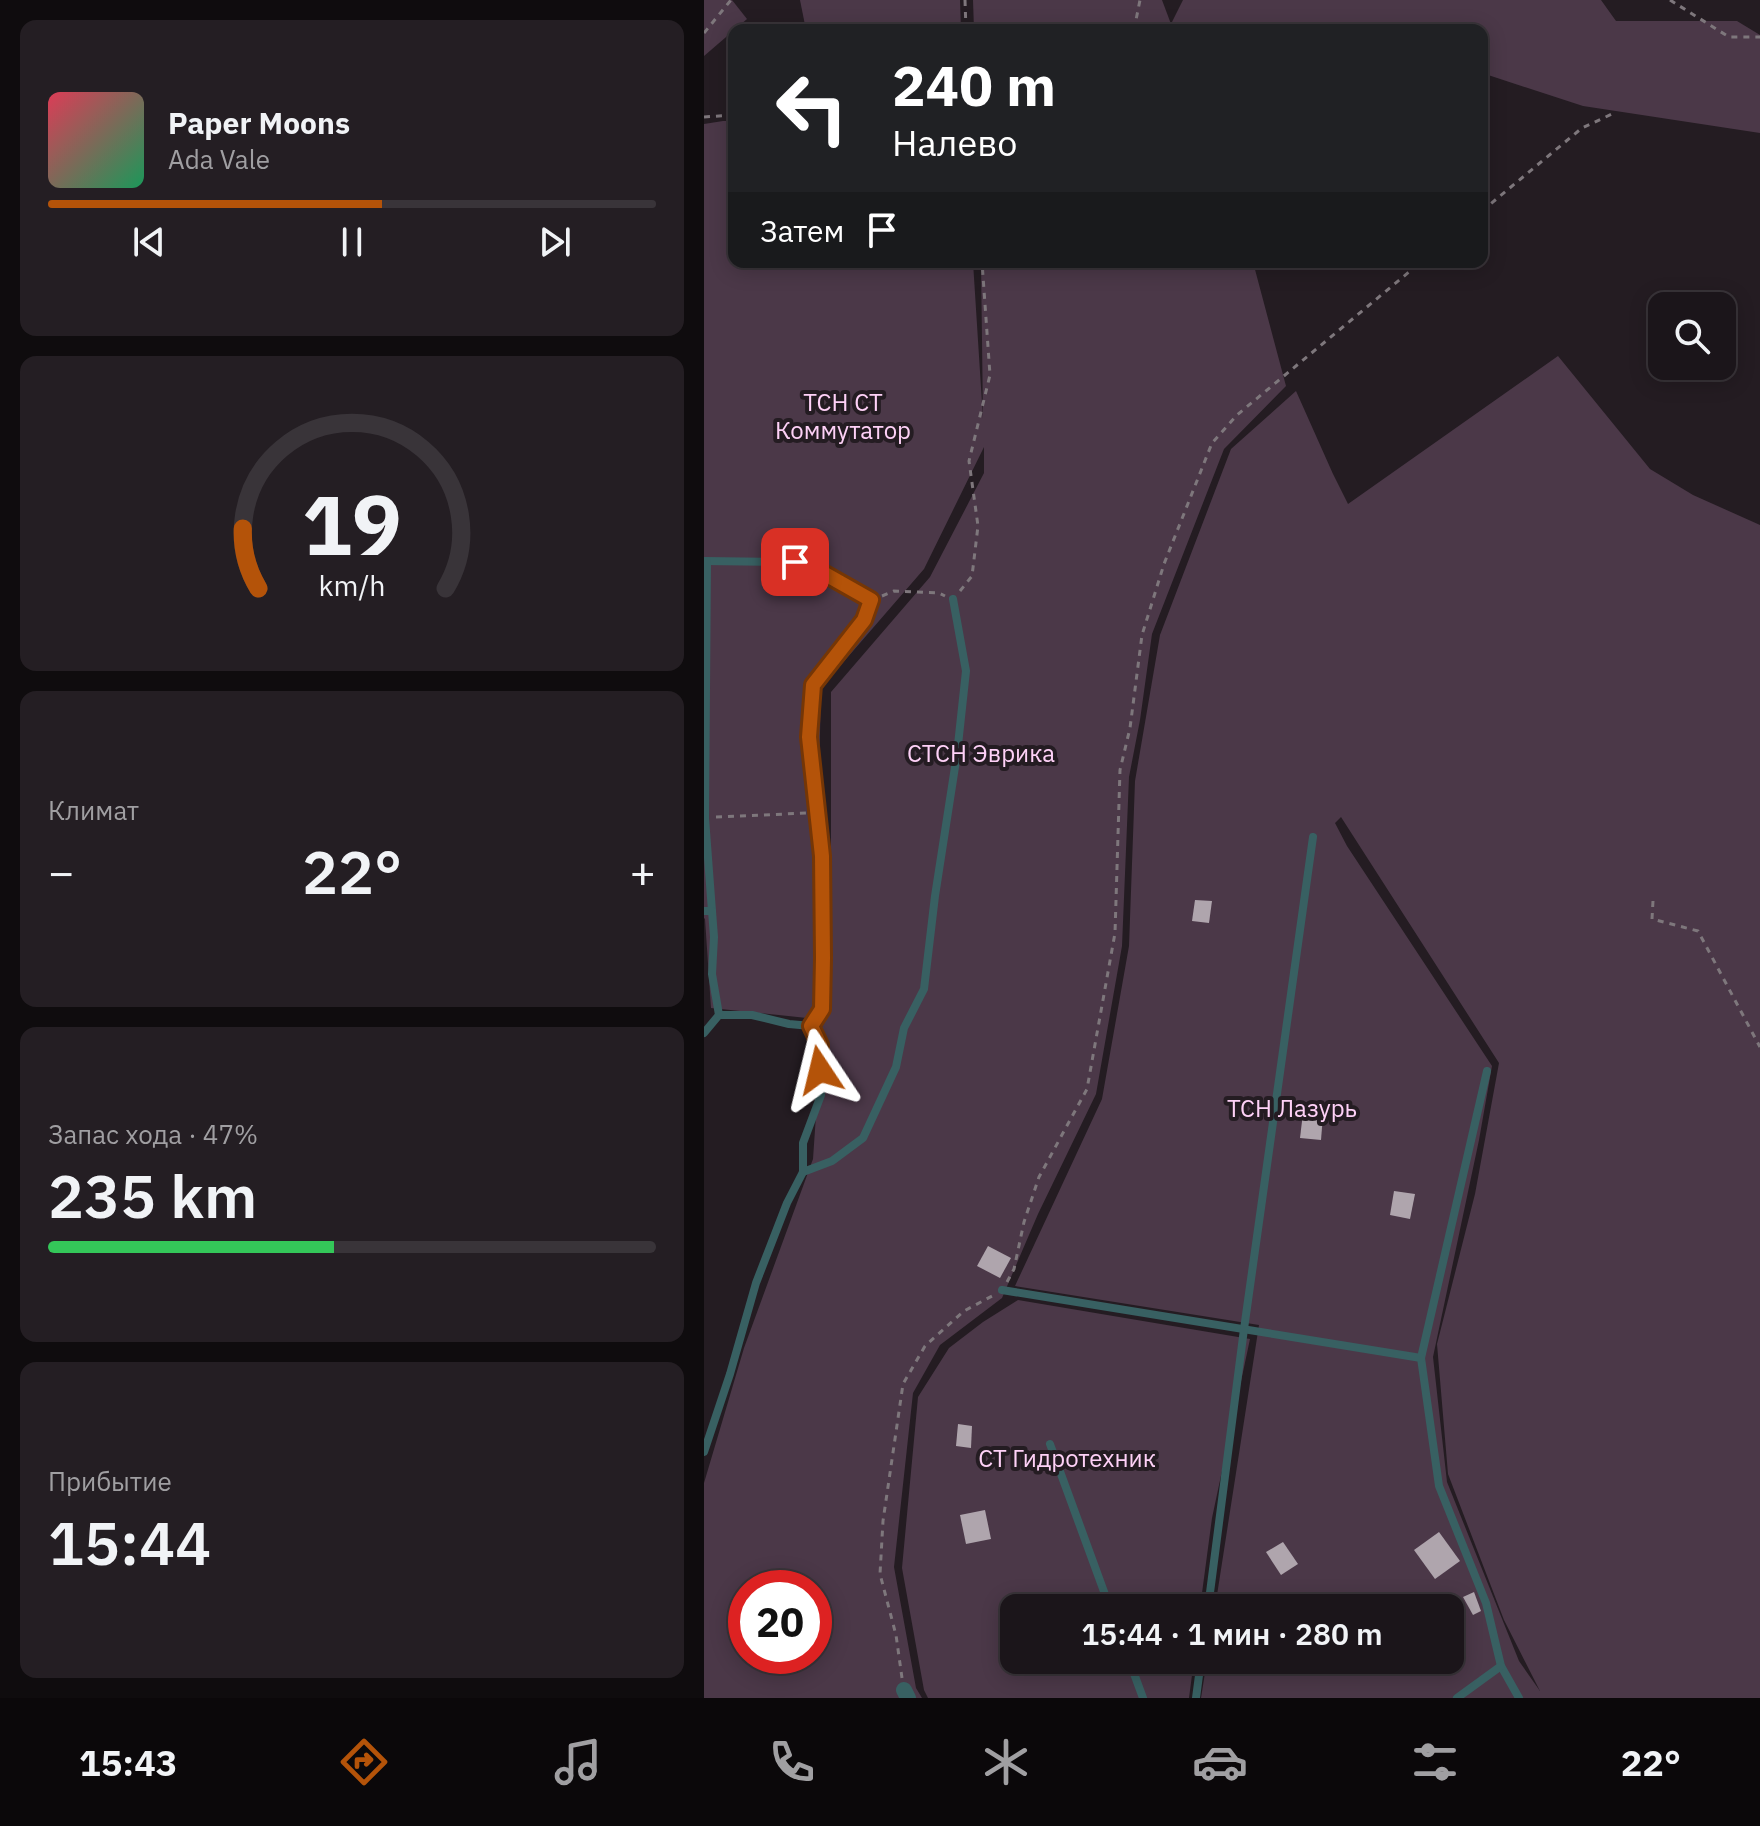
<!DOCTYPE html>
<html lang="ru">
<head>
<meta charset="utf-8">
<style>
	:root { --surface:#1b151a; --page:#241e23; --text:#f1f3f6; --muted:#a09fa2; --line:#393439; --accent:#b45309 }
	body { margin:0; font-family:"IBM Plex Sans",sans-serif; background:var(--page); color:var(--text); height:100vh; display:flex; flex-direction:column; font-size:30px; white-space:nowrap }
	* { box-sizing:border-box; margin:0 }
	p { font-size:26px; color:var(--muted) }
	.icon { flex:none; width:44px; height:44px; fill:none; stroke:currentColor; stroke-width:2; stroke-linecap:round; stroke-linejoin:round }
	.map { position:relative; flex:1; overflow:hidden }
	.side { display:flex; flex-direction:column; gap:20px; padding:20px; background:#0f0c0e; width:704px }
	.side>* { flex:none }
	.guide { position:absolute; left:24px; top:24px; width:760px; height:244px; border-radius:16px; box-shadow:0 4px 20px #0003,0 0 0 2px var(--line); background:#202124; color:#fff; overflow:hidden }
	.fabs { position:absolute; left:944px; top:292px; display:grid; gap:16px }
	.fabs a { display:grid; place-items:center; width:88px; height:88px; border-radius:16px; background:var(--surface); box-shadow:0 4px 20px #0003,0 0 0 2px var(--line); font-size:40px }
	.speed { position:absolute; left:24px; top:1570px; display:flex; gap:16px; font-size:40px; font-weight:700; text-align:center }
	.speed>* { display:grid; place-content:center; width:104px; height:104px; border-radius:50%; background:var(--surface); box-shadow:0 4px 20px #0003,0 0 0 2px var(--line); line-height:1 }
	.speed .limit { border:12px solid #d22; background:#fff; color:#111 }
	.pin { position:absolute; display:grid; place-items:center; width:68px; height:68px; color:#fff; margin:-34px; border-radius:16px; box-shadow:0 4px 12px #0006 }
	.me { position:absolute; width:88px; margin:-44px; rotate:350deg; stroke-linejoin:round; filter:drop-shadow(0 0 6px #0008) }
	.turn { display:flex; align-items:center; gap:28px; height:168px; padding:0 32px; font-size:36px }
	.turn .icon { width:104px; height:104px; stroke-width:2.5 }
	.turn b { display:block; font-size:56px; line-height:68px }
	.then { display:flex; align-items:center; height:76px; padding:0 32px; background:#0003; gap:16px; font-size:30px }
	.big { font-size:60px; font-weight:600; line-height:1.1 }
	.side .card { flex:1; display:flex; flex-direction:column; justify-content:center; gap:12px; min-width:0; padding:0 28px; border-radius:16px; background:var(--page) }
	.side .dial { align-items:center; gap:0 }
	.dial svg { height:208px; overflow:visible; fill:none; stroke:var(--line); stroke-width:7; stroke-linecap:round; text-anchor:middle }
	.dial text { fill:var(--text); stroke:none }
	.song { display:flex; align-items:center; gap:24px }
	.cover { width:96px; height:96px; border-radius:12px; background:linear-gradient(135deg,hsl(350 70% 55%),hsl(150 70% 35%)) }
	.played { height:8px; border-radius:4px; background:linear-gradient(90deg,var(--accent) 55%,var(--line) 55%) }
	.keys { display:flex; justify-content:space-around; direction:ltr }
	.heat { display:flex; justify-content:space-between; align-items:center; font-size:44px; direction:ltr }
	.charge { height:12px; border-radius:6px; background:linear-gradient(90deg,#34c759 47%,var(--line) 0) }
	.trip { position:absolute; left:296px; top:1594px; width:464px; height:80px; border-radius:16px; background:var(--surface); box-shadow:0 4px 20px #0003,0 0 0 2px var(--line); font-weight:600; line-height:80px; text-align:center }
	.tabs { display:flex; height:128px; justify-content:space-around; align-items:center; background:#0b080a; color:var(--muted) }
	.tabs .icon { width:56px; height:56px }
	.tabs .current { color:var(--accent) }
	.tabs b { font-size:36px; color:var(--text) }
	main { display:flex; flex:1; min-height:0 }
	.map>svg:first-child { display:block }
	.green { fill:#4b3848; fill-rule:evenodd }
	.building { fill:#afa5ad }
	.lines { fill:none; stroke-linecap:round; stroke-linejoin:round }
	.path { stroke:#7e777c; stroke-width:3; stroke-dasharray:6 6; stroke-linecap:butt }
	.service { stroke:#386062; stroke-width:8 }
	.minor { stroke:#386062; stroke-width:16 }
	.route-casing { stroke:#753606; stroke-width:20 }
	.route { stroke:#b45309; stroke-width:14 }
	.labels { text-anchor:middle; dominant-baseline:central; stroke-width:8; stroke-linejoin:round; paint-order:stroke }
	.park-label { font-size:24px; fill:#fed1f7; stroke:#241c22 }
</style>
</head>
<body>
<main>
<section class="side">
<div class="card">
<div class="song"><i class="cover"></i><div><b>Paper Moons</b><p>Ada Vale</p></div></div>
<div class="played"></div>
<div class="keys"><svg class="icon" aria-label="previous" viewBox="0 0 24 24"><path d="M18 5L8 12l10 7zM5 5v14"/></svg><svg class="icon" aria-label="pause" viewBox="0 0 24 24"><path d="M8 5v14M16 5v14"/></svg><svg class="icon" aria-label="next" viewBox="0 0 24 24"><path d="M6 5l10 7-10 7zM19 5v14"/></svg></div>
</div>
<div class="card dial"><svg viewBox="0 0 100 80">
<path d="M14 69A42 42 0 1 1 86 69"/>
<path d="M14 69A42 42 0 0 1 8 46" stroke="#b45309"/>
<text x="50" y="56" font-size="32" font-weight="700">19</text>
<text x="50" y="72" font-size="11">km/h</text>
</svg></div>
<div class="card"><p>Климат</p>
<div class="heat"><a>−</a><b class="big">22°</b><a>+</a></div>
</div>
<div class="card"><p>Запас хода · 47%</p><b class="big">235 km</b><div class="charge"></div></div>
<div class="card"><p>Прибытие</p><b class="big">15:44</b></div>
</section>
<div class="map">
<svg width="1056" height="1698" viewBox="0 0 1056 1698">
	<rect width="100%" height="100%" fill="#241c22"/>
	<g class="green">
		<path d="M0 0H28L43 19 0 56Z"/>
		<path d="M96 0H256L257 30H102Z"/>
		<path d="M269 0H458L467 24 479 0H897L912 21H1033L1056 35V133L879 106 778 73V30H270Z"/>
		<path d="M19 121H30V262H269L279 419 277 262H549L582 386 520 449 448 634 436 720 425 777 418 946 392 1094 334 1214 298 1298 236 1345 209 1393 190 1567 212 1688 218 1698H0V1483L40 1348 109 1159 118 1027 127 987V692L226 577 280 473V447L220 569 117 688 110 1009 103 1018 7 1008 1 919 0 918V124ZM42 1588H110V1656H42Z"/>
		<path d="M854 356 946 469 989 495 1056 525V1698H497L503 1660H746V1608H511L555 1325 311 1286 398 1099 425 946 431 781 456 635 527 449 592 391 629 474 644 504ZM637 817 795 1063 771 1194 733 1344 744 1474 800 1620 836 1691 815 1661 743 1482 729 1357 775 1140 788 1066 643 846 631 823Z"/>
		<path d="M314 1300 546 1339 508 1518 496 1608H310V1660H490L485 1698H224L220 1690 198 1568 214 1397 245 1348 279 1322Z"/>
	</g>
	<g class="building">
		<path d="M491 900 508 901 505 923 488 921Z"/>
		<path d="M599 1113 619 1115 617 1140 596 1138Z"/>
		<path d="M690 1191 711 1194 706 1219 686 1215Z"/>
		<path d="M284 1246 307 1258 296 1278 273 1266Z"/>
		<path d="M254 1424 268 1426 267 1448 252 1446Z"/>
		<path d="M281 1510 287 1539 262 1544 256 1515Z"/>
		<path d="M735 1532 756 1561 731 1579 710 1550Z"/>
		<path d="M579 1542 594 1564 577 1575 562 1552Z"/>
		<path d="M770 1592 777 1611 769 1615 759 1597Z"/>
	</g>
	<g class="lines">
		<g class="path">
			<path d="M261 0 262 30"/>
			<path d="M966 0 1025 37H1056"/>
			<path d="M430 30 436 0"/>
			<path d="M0 33 27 0"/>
			<path d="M0 117 30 115"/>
			<path d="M778 211 878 128 908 114"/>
			<path d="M256 591 268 576 274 526 265 461 286 375 278 262"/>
			<path d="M178 596 190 591 235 593 241 596"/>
			<path d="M12 817 104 813"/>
			<path d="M949 901 948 919 994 931 1056 1047"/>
			<path d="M303 1282 310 1269 320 1222 335 1177 383 1089 411 933 416 770 426 728 438 635 460 564 508 443 533 415 717 262"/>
			<path d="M198 1678 192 1635 176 1574 179 1521 199 1384 221 1346 260 1311 290 1295"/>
		</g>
		<g class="service">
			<path d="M0 561 91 562 114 570 167 600 160 620 109 685 105 737 118 856V1009L107 1026 85 1024 48 1015H15L0 1033"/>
			<path d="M3 561 1 818 8 911"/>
			<path d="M0 911H8L10 937 8 974 15 1015"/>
			<path d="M783 1071 717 1358 735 1486 782 1603 797 1666 815 1698"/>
			<path d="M99 1172 128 1161 159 1138 192 1067 200 1028 220 989 231 896 253 754 262 671 249 599"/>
			<path d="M298 1290 717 1358"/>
			<path d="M346 1444 406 1608"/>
			<path d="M0 1452 26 1374 52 1283 83 1203 99 1172V1143L117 1095 116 1045 107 1026"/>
			<path d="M504 1608 540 1329 609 837"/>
			<path d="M425 1660 439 1698"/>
			<path d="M492 1698 497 1660"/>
			<path d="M753 1698 797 1666"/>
		</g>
		<path class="minor" d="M200 1690 204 1698"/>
	</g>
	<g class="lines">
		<g class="route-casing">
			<path id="route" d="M91 562 114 570 167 600 160 620 109 685 105 737 118 856 119 958 118 1009 107 1026 116 1045V1070"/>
		</g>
		<use href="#route" class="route"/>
	</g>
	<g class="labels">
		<g class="park-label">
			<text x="139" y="402">ТСН СТ<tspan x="139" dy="28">Коммутатор</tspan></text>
			<text x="277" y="753">СТСН Эврика</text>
			<text x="588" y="1108">ТСН Лазурь</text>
			<text x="363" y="1458">СТ Гидротехник</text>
		</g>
	</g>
</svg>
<div class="fabs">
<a><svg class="icon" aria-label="search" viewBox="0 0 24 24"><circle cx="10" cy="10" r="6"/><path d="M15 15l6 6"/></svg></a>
</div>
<div class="speed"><div class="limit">20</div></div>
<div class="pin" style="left:91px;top:562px;background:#d93025"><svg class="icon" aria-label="arrive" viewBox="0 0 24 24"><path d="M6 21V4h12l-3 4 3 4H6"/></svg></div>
<svg class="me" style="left:116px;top:1070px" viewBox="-20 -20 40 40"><path d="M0-17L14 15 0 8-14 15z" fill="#b45309" stroke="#fff" stroke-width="4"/></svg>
<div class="trip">15:44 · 1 мин · 280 m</div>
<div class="guide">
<div class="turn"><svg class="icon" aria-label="left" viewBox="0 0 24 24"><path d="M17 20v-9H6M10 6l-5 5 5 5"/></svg><div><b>240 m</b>Налево</div></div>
<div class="then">Затем<svg class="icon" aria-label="arrive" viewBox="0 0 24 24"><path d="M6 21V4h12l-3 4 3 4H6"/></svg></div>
</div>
</div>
</main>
<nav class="tabs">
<b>15:43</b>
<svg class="icon current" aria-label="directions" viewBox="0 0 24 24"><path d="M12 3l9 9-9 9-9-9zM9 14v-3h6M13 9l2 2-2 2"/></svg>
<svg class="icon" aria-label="music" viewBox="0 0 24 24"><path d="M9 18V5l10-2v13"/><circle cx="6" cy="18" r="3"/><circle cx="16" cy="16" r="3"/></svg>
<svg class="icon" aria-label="phone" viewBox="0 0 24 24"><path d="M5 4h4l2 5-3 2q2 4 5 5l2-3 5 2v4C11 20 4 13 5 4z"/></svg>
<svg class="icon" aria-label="climate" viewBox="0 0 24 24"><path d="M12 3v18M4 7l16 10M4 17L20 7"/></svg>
<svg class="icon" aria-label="car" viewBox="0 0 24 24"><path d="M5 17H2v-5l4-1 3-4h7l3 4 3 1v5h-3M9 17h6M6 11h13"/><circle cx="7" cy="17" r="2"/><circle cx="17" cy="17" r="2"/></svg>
<svg class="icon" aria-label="filters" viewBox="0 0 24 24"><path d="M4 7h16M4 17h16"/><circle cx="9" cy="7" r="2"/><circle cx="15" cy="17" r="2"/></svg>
<b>22°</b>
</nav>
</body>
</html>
